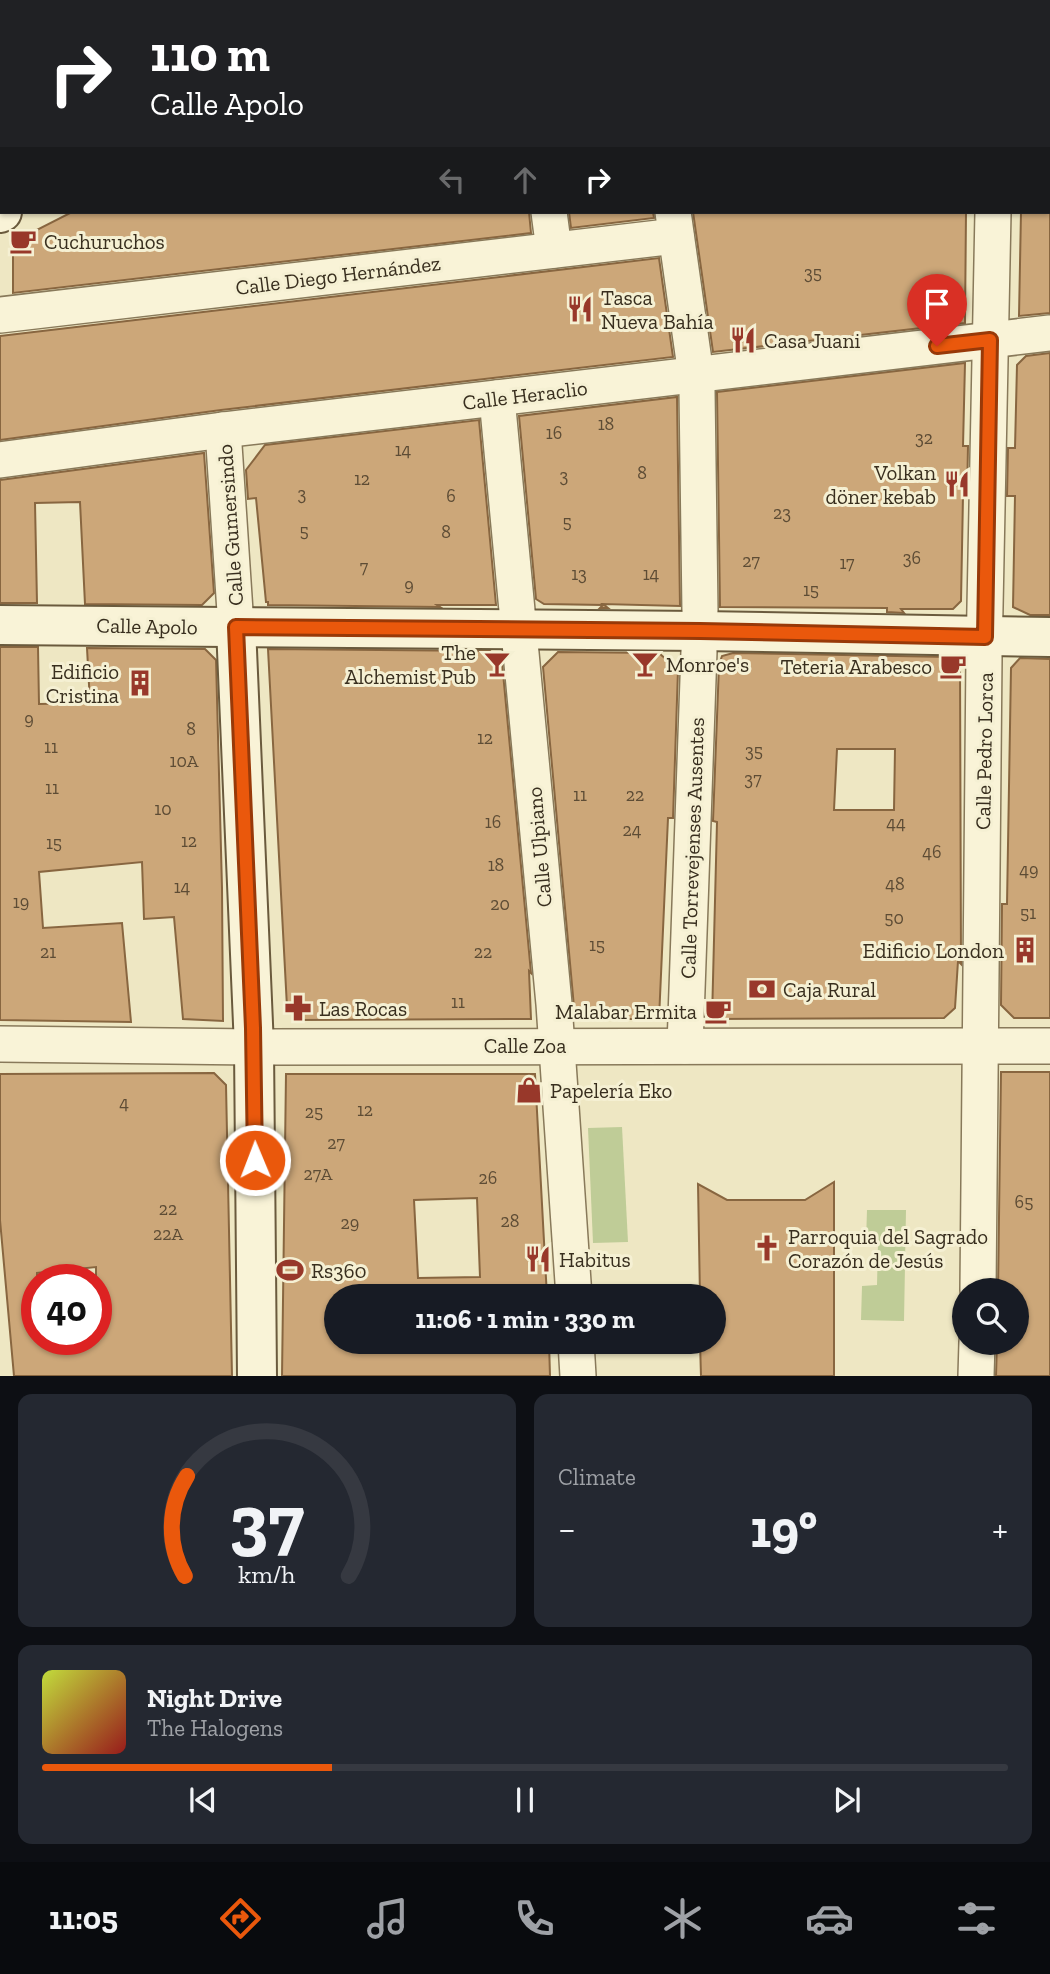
<!DOCTYPE html>
<html lang="en">
<head>
<meta charset="utf-8">
<style>
	:root { --surface:#171b24; --page:#242831; --text:#f1f3f6; --muted:#9ea1a6; --line:#363941; --accent:#ea580c }
	body { margin:0; font-family:"Zilla Slab",serif; background:var(--page); color:var(--text); height:100vh; display:flex; flex-direction:column; font-size:26px; white-space:nowrap }
	* { box-sizing:border-box; margin:0 }
	p { font-size:23px; color:var(--muted) }
	.icon { flex:none; width:38px; height:38px; fill:none; stroke:currentColor; stroke-width:2; stroke-linecap:round; stroke-linejoin:round }
	.map { position:relative; height:1376px; overflow:hidden }
	.side { display:flex; flex-direction:column; gap:18px; padding:18px; background:#0d0f14; flex:1 }
	.side>* { flex:none }
	.banner { position:absolute; left:0px; top:0px; width:1050px; height:214px; box-shadow:0 2px 5px #0004; background:#202124; color:#fff; overflow:hidden }
	.controls { position:absolute; left:952px; top:1278px; display:grid; gap:14px }
	.controls a { display:grid; place-items:center; width:77px; height:77px; border-radius:50%; background:var(--surface); box-shadow:0 2px 5px #0004; font-size:35px }
	.speed { position:absolute; left:21px; top:1264px; display:flex; gap:14px; font-size:35px; font-weight:700; text-align:center }
	.speed>* { display:grid; place-content:center; width:91px; height:91px; border-radius:50%; background:var(--surface); box-shadow:0 2px 5px #0004; line-height:1 }
	.speed .limit { border:10px solid #d22; background:#fff; color:#111 }
	.pin { position:absolute; display:grid; place-items:center; width:60px; height:60px; color:#fff; margin:-72px -30px; border-radius:50% 50% 50% 0; rotate:-45deg; box-shadow:0 0 7px #0007 }
	.pin .icon { rotate:45deg }
	.me { position:absolute; width:77px; margin:-38px; rotate:359deg; stroke-linejoin:round; filter:drop-shadow(0 0 5px #0008) }
	.turn { display:flex; align-items:center; gap:24px; height:147px; padding:0 35px; font-size:32px }
	.turn .icon { width:91px; height:91px; stroke-width:2.5 }
	.turn b { display:block; font-size:49px; line-height:60px }
	.lanes { display:flex; align-items:center; height:66px; padding:0 35px; background:#0003; justify-content:center; gap:35px; direction:ltr }
	.lanes .off { opacity:.35 }
	.big { font-size:52px; font-weight:700; line-height:1.1 }
	.side .tile { flex:1; display:flex; flex-direction:column; justify-content:center; gap:10px; min-width:0; padding:0 24px; border-radius:14px; background:var(--page) }
	.side .dial { align-items:center; gap:0 }
	.dial svg { height:182px; overflow:visible; fill:none; stroke:var(--line); stroke-width:7; stroke-linecap:round; text-anchor:middle }
	.dial text { fill:var(--text); stroke:none }
	.song { display:flex; align-items:center; gap:21px }
	.cover { width:84px; height:84px; border-radius:10px; background:linear-gradient(135deg,hsl(70 70% 55%),hsl(0 70% 35%)) }
	.played { height:7px; border-radius:4px; background:linear-gradient(90deg,var(--accent) 30%,var(--line) 30%) }
	.keys { display:flex; justify-content:space-around; direction:ltr }
	.heat { display:flex; justify-content:space-between; align-items:center; font-size:38px; direction:ltr }
	.side .tiles { flex:1; display:grid; gap:18px; grid-template-columns:1fr 1fr }
	.tile:last-child { grid-column:span 2 }
	.trip { position:absolute; left:324px; top:1284px; width:402px; height:70px; border-radius:35px; background:var(--surface); box-shadow:0 2px 5px #0004; font-weight:700; line-height:70px; text-align:center }
	.tabs { display:flex; height:112px; justify-content:space-around; align-items:center; background:#090b0e; color:var(--muted) }
	.tabs .icon { width:49px; height:49px }
	.tabs .current { color:var(--accent) }
	.tabs b { font-size:32px; color:var(--text) }
	.map>svg:first-child { display:block }
	.green { fill:#bfcc97 }
	.building { fill:#cca779; stroke:#886640; stroke-width:2; fill-rule:evenodd }
	.lines { fill:none; stroke-linecap:round; stroke-linejoin:round }
	.street-casing { stroke:#88795a; stroke-width:38 }
	.secondary-casing { stroke:#6a5a3d; stroke-width:42 }
	.street { stroke:#f9f3d7; stroke-width:35 }
	.secondary { stroke:#f9f3d7; stroke-width:38 }
	.route-casing { stroke:#983908; stroke-width:18 }
	.route { stroke:#ea580c; stroke-width:12 }
	.labels { text-anchor:middle; dominant-baseline:central; stroke-width:6; stroke-linejoin:round; paint-order:stroke }
	.number-label { font-size:18px; fill:#5d4c35 }
	.poi-label { font-size:21px; fill:#382e1e; stroke:#f5f0d3; text-anchor:start }
	.street-label { font-size:21px; fill:#382e1e; stroke:#f5f0d3 }
</style>
</head>
<body>
<div class="map">
<svg width="1050" height="1376" viewBox="0 0 1050 1376">
	<rect width="100%" height="100%" fill="#eee7c3"/>
	<g class="green">
		<path d="M622 1127 628 1242 593 1243 588 1128Z"/>
		<path d="M867 1210H906L904 1321 861 1320 862 1286 877 1285 878 1243 866 1242Z"/>
	</g>
	<g class="building">
		<path d="M72 212H529L531 233 13 293V242Z"/>
		<path d="M569 212H653L654 218 571 228Z"/>
		<path d="M693 212H966L965 323 713 352Z"/>
		<path d="M1021 212H1050V313L1019 316Z"/>
		<path d="M659 258 673 357 221 410 0 440V336Z"/>
		<path d="M1050 353V615H1030L1013 607 1015 496H1007L1008 448H1015L1017 365 1026 356Z"/>
		<path d="M965 363 963 446H968L967 496H963L961 601 953 609H901L904 613 887 612V608L720 607 717 392Z"/>
		<path d="M677 397 680 606 603 604 608 608H600L603 605 544 604 536 599 519 416Z"/>
		<path d="M479 420 496 605H437L440 607 268 605V602H266L256 498 248 499 246 470 265 445Z"/>
		<path d="M204 453 214 593 202 605 85 604 80 502 35 503 37 603H0V480Z"/>
		<path d="M0 647H38L39 704 90 703 87 648 205 649 216 660 222 888 223 1021 183 1019 174 917 144 919 142 862 39 872 43 928 122 923 131 1022 0 1020Z"/>
		<path d="M268 649 490 651 502 662 531 973 529 971 531 1019 298 1020 287 1007Z"/>
		<path d="M558 652 659 653 678 670 673 818H668L659 1019H589L574 1007 543 667Z"/>
		<path d="M733 653 950 657 960 667 961 964 958 961 955 1008 944 1018 712 1019 717 822 713 821 719 665 722 656ZM837 749H895L894 810H834Z"/>
		<path d="M1020 658 1050 659V1018H1014L1001 1005 1002 904H1007L1011 668Z"/>
		<path d="M1001 1072H1050V1376H996L997 1342H1017V1290H998Z"/>
		<path d="M214 1073 226 1085 232 1376H14L0 1220V1074ZM96 1267V1339H37V1273Z"/>
		<path d="M286 1074H535L547 1297H336V1342H549L550 1376H282ZM477 1198 480 1277 418 1278 414 1200Z"/>
		<path d="M834 1182V1376H701L700 1342H714V1297H700L698 1184 727 1200H805Z"/>
	</g>
	<g class="lines">
		<g class="street-casing">
			<g id="street">
				<path d="M113 2 116 0"/>
				<path d="M183 2 186 0"/>
				<path d="M373 2 374 0"/>
				<path d="M661 2 662 0"/>
				<path d="M996 2V0"/>
				<path d="M0 62 2 61"/>
				<path d="M1048 69H1050"/>
				<path d="M0 99 2 98"/>
				<path d="M549 212 554 250"/>
				<path d="M673 212 694 361"/>
				<path d="M0 315 676 236"/>
				<path d="M697 390 700 611"/>
				<path d="M497 398 554 1004 574 1297"/>
				<path d="M223 430 236 627"/>
				<path d="M0 460 223 430 1050 333"/>
				<path d="M0 1044 254 1047 1050 1046"/>
				<path d="M685 1046 699 651"/>
				<path d="M978 1290 984 656 993 212"/>
				<path d="M576 1342 578 1376"/>
				<path d="M976 1376 977 1342"/>
			</g>
		</g>
		<g class="secondary-casing">
			<g id="secondary">
				<path d="M278 2 282 0"/>
				<path d="M398 2 401 0"/>
				<path d="M0 152 2 151"/>
				<path d="M0 213 2 212"/>
				<path d="M0 625 700 631 1050 637"/>
				<path d="M236 627 254 1047 257 1376"/>
			</g>
		</g>
		<use href="#street" class="street"/>
		<use href="#secondary" class="secondary"/>
	</g>
	<g class="lines">
		<g class="route-casing">
			<path id="route" d="M255 1160 253 1028 236 627 700 631 985 637 990 340 937 346"/>
		</g>
		<use href="#route" class="route"/>
	</g>
	<defs>
		<g id="cafe-bare" transform="scale(2.1)"><path d="M-5.5-4.5H6V0H3Q3 3.5 0 3.5H-2.5Q-5.5 3.5-5.5 0ZM3-3.2v2h1.7v-2ZM-6 4.5H4V6H-6Z" fill="#98382a" stroke="#f5f0d3" stroke-width="2.5" paint-order="stroke"/></g>
		<g id="restaurant-bare" transform="scale(2.1)"><path d="M-5-6h1v4h1v-4h1v4h1v-4h1v5L-1.5 .5V6h-2V.5L-5-1ZM5-6V6H3V1.5H1.5Q1.5-4 5-6Z" fill="#98382a" stroke="#f5f0d3" stroke-width="2.5" paint-order="stroke"/></g>
		<g id="bar-bare" transform="scale(2.1)"><path d="M-6-5H6L.8 .8V4.5H3.5V6h-7V4.5H-.8V.8Z" fill="#98382a" stroke="#f5f0d3" stroke-width="2.5" paint-order="stroke"/></g>
		<g id="building-bare" transform="scale(2.1)"><path d="M-4-6H4V6H1V3H-1V6H-4ZM-2.5-4.3h1.7v1.8h-1.7ZM.8-4.3h1.7v1.8H.8ZM-2.5-1h1.7V.8h-1.7ZM.8-1h1.7V.8H.8Z" fill="#98382a" stroke="#f5f0d3" stroke-width="2.5" paint-order="stroke"/></g>
		<g id="bank-bare" transform="scale(2.1)"><path d="M-6-4H6V4H-6ZM0-2.3a2.3 2.3 0 1 0 0 4.6a2.3 2.3 0 1 0 0-4.6Z" fill="#98382a" stroke="#f5f0d3" stroke-width="2.5" paint-order="stroke"/></g>
		<g id="pharmacy-bare" transform="scale(2.1)"><path d="M-2-6h4v4h4v4h-4v4h-4v-4h-4v-4h4Z" fill="#98382a" stroke="#f5f0d3" stroke-width="2.5" paint-order="stroke"/></g>
		<g id="shop-bare" transform="scale(2.1)"><path d="M-5-2.5h2.3a2.7 3.5 0 0 1 5.4 0H5L5.5 6h-11ZM-1.5-2.5h3a1.5 2.3 0 0 0-3 0Z" fill="#98382a" stroke="#f5f0d3" stroke-width="2.5" paint-order="stroke"/></g>
		<g id="church-bare" transform="scale(2.1)"><path d="M-1.2-6h2.4v3.5h3.3v2.4h-3.3V6h-2.4V-.1h-3.3v-2.4h3.3Z" fill="#98382a" stroke="#f5f0d3" stroke-width="2.5" paint-order="stroke"/></g>
		<g id="stadium-bare" transform="scale(2.1)"><path d="M0-5a6.5 5 0 1 0 0 10a6.5 5 0 1 0 0-10ZM-3.5-1.8h7v3.6h-7Z" fill="#98382a" stroke="#f5f0d3" stroke-width="2.5" paint-order="stroke"/></g>
	</defs>
	<g fill-rule="evenodd">
		<use href="#cafe-bare" x="23" y="241"/>
		<use href="#restaurant-bare" x="580" y="309"/>
		<use href="#restaurant-bare" x="743" y="340"/>
		<use href="#restaurant-bare" x="957" y="484"/>
		<use href="#bar-bare" x="497" y="664"/>
		<use href="#bar-bare" x="645" y="664"/>
		<use href="#cafe-bare" x="953" y="666"/>
		<use href="#building-bare" x="140" y="683"/>
		<use href="#building-bare" x="1025" y="950"/>
		<use href="#bank-bare" x="762" y="989"/>
		<use href="#pharmacy-bare" x="298" y="1008"/>
		<use href="#cafe-bare" x="718" y="1011"/>
		<use href="#shop-bare" x="529" y="1090"/>
		<use href="#church-bare" x="767" y="1248"/>
		<use href="#restaurant-bare" x="538" y="1259"/>
		<use href="#stadium-bare" x="290" y="1270"/>
	</g>
	<g class="labels">
		<g class="number-label">
			<text x="813" y="273">35</text>
			<text x="606" y="424">18</text>
			<text x="554" y="433">16</text>
			<text x="924" y="438">32</text>
			<text x="403" y="450">14</text>
			<text x="642" y="473">8</text>
			<text x="564" y="476">3</text>
			<text x="362" y="479">12</text>
			<text x="302" y="494">3</text>
			<text x="451" y="496">6</text>
			<text x="782" y="513">23</text>
			<text x="567" y="522">5</text>
			<text x="304" y="531">5</text>
			<text x="446" y="532">8</text>
			<text x="912" y="558">36</text>
			<text x="751" y="561">27</text>
			<text x="847" y="563">17</text>
			<text x="364" y="567">7</text>
			<text x="579" y="574">13</text>
			<text x="651" y="574">14</text>
			<text x="409" y="585">9</text>
			<text x="811" y="590">15</text>
			<text x="29" y="719">9</text>
			<text x="191" y="729">8</text>
			<text x="485" y="738">12</text>
			<text x="51" y="747">11</text>
			<text x="754" y="751">35</text>
			<text x="184" y="761">10A</text>
			<text x="753" y="779">37</text>
			<text x="52" y="788">11</text>
			<text x="580" y="795">11</text>
			<text x="635" y="795">22</text>
			<text x="163" y="809">10</text>
			<text x="493" y="822">16</text>
			<text x="896" y="823">44</text>
			<text x="632" y="830">24</text>
			<text x="189" y="841">12</text>
			<text x="54" y="843">15</text>
			<text x="932" y="852">46</text>
			<text x="496" y="865">18</text>
			<text x="1029" y="870">49</text>
			<text x="895" y="884">48</text>
			<text x="182" y="887">14</text>
			<text x="21" y="902">19</text>
			<text x="500" y="904">20</text>
			<text x="1028" y="913">51</text>
			<text x="894" y="918">50</text>
			<text x="597" y="945">15</text>
			<text x="48" y="952">21</text>
			<text x="483" y="952">22</text>
			<text x="458" y="1002">11</text>
			<text x="124" y="1103">4</text>
			<text x="365" y="1110">12</text>
			<text x="314" y="1112">25</text>
			<text x="336" y="1143">27</text>
			<text x="318" y="1174">27A</text>
			<text x="488" y="1178">26</text>
			<text x="1024" y="1202">65</text>
			<text x="168" y="1209">22</text>
			<text x="510" y="1221">28</text>
			<text x="350" y="1223">29</text>
			<text x="168" y="1234">22A</text>
		</g>
		<g class="poi-label">
			<text x="44" y="241">Cuchuruchos</text>
			<text x="601" y="297">Tasca<tspan x="601" dy="24">Nueva Bahía</tspan></text>
			<text x="764" y="340">Casa Juani</text>
			<text x="936" y="472" text-anchor="end">Volkan<tspan x="936" dy="24">döner kebab</tspan></text>
			<text x="476" y="652" text-anchor="end">The<tspan x="476" dy="24">Alchemist Pub</tspan></text>
			<text x="666" y="664">Monroe's</text>
			<text x="932" y="666" text-anchor="end">Teteria Arabesco</text>
			<text x="119" y="671" text-anchor="end">Edificio<tspan x="119" dy="24">Cristina</tspan></text>
			<text x="1004" y="950" text-anchor="end">Edificio London</text>
			<text x="783" y="989">Caja Rural</text>
			<text x="319" y="1008">Las Rocas</text>
			<text x="697" y="1011" text-anchor="end">Malabar Ermita</text>
			<text x="550" y="1090">Papelería Eko</text>
			<text x="788" y="1236">Parroquia del Sagrado<tspan x="788" dy="24">Corazón de Jesús</tspan></text>
			<text x="559" y="1259">Habitus</text>
			<text x="311" y="1270">Rs360</text>
		</g>
		<g class="street-label">
			<text transform="translate(338 275) rotate(-7)">Calle Diego Hernández</text>
			<text transform="translate(525 395) rotate(-7)">Calle Heraclio</text>
			<text transform="translate(230 525) rotate(-94)">Calle Gumersindo</text>
			<text transform="translate(147 626) rotate(1)">Calle Apolo</text>
			<text transform="translate(984 751) rotate(-89)">Calle Pedro Lorca</text>
			<text transform="translate(539 847) rotate(-95)">Calle Ulpiano</text>
			<text transform="translate(692 848) rotate(-88)">Calle Torrevejenses Ausentes</text>
			<text x="525" y="1045">Calle Zoa</text>
		</g>
	</g>
</svg>
<div class="controls">
<a><svg class="icon" aria-label="search" viewBox="0 0 24 24"><circle cx="10" cy="10" r="6"/><path d="M15 15l6 6"/></svg></a>
</div>
<div class="speed"><div class="limit">40</div></div>
<div class="pin" style="left:937px;top:346px;background:#d93025"><svg class="icon" aria-label="arrive" viewBox="0 0 24 24"><path d="M6 21V4h12l-3 4 3 4H6"/></svg></div>
<svg class="me" style="left:255px;top:1160px" viewBox="-20 -20 40 40"><circle r="17" fill="#ea580c" stroke="#fff" stroke-width="3"/><path d="M0-11L8 9 0 5-8 9z" fill="#fff"/></svg>
<div class="trip">11:06 · 1 min · 330 m</div>
<div class="banner">
<div class="turn"><svg class="icon" aria-label="right" viewBox="0 0 24 24"><path d="M7 20v-9h11M14 6l5 5-5 5"/></svg><div><b>110 m</b>Calle Apolo</div></div>
<div class="lanes"><svg class="icon off" aria-label="left" viewBox="0 0 24 24"><path d="M17 20v-9H6M10 6l-5 5 5 5"/></svg><svg class="icon off" aria-label="ahead" viewBox="0 0 24 24"><path d="M12 20V5M6 11l6-6 6 6"/></svg><svg class="icon" aria-label="right" viewBox="0 0 24 24"><path d="M7 20v-9h11M14 6l5 5-5 5"/></svg></div>
</div>
</div>
<section class="side">
<div class="tiles">
<div class="tile dial"><svg viewBox="0 0 100 80">
<path d="M14 69A42 42 0 1 1 86 69"/>
<path d="M14 69A42 42 0 0 1 15 25" stroke="#ea580c"/>
<text x="50" y="56" font-size="32" font-weight="700">37</text>
<text x="50" y="72" font-size="11">km/h</text>
</svg></div>
<div class="tile"><p>Climate</p>
<div class="heat"><a>−</a><b class="big">19°</b><a>+</a></div>
</div>
<div class="tile">
<div class="song"><i class="cover"></i><div><b>Night Drive</b><p>The Halogens</p></div></div>
<div class="played"></div>
<div class="keys"><svg class="icon" aria-label="previous" viewBox="0 0 24 24"><path d="M18 5L8 12l10 7zM5 5v14"/></svg><svg class="icon" aria-label="pause" viewBox="0 0 24 24"><path d="M8 5v14M16 5v14"/></svg><svg class="icon" aria-label="next" viewBox="0 0 24 24"><path d="M6 5l10 7-10 7zM19 5v14"/></svg></div>
</div>
</div>
</section>
<nav class="tabs">
<b>11:05</b>
<svg class="icon current" aria-label="directions" viewBox="0 0 24 24"><path d="M12 3l9 9-9 9-9-9zM9 14v-3h6M13 9l2 2-2 2"/></svg>
<svg class="icon" aria-label="music" viewBox="0 0 24 24"><path d="M9 18V5l10-2v13"/><circle cx="6" cy="18" r="3"/><circle cx="16" cy="16" r="3"/></svg>
<svg class="icon" aria-label="phone" viewBox="0 0 24 24"><path d="M5 4h4l2 5-3 2q2 4 5 5l2-3 5 2v4C11 20 4 13 5 4z"/></svg>
<svg class="icon" aria-label="climate" viewBox="0 0 24 24"><path d="M12 3v18M4 7l16 10M4 17L20 7"/></svg>
<svg class="icon" aria-label="car" viewBox="0 0 24 24"><path d="M5 17H2v-5l4-1 3-4h7l3 4 3 1v5h-3M9 17h6M6 11h13"/><circle cx="7" cy="17" r="2"/><circle cx="17" cy="17" r="2"/></svg>
<svg class="icon" aria-label="filters" viewBox="0 0 24 24"><path d="M4 7h16M4 17h16"/><circle cx="9" cy="7" r="2"/><circle cx="15" cy="17" r="2"/></svg>
</nav>
</body>
</html>
